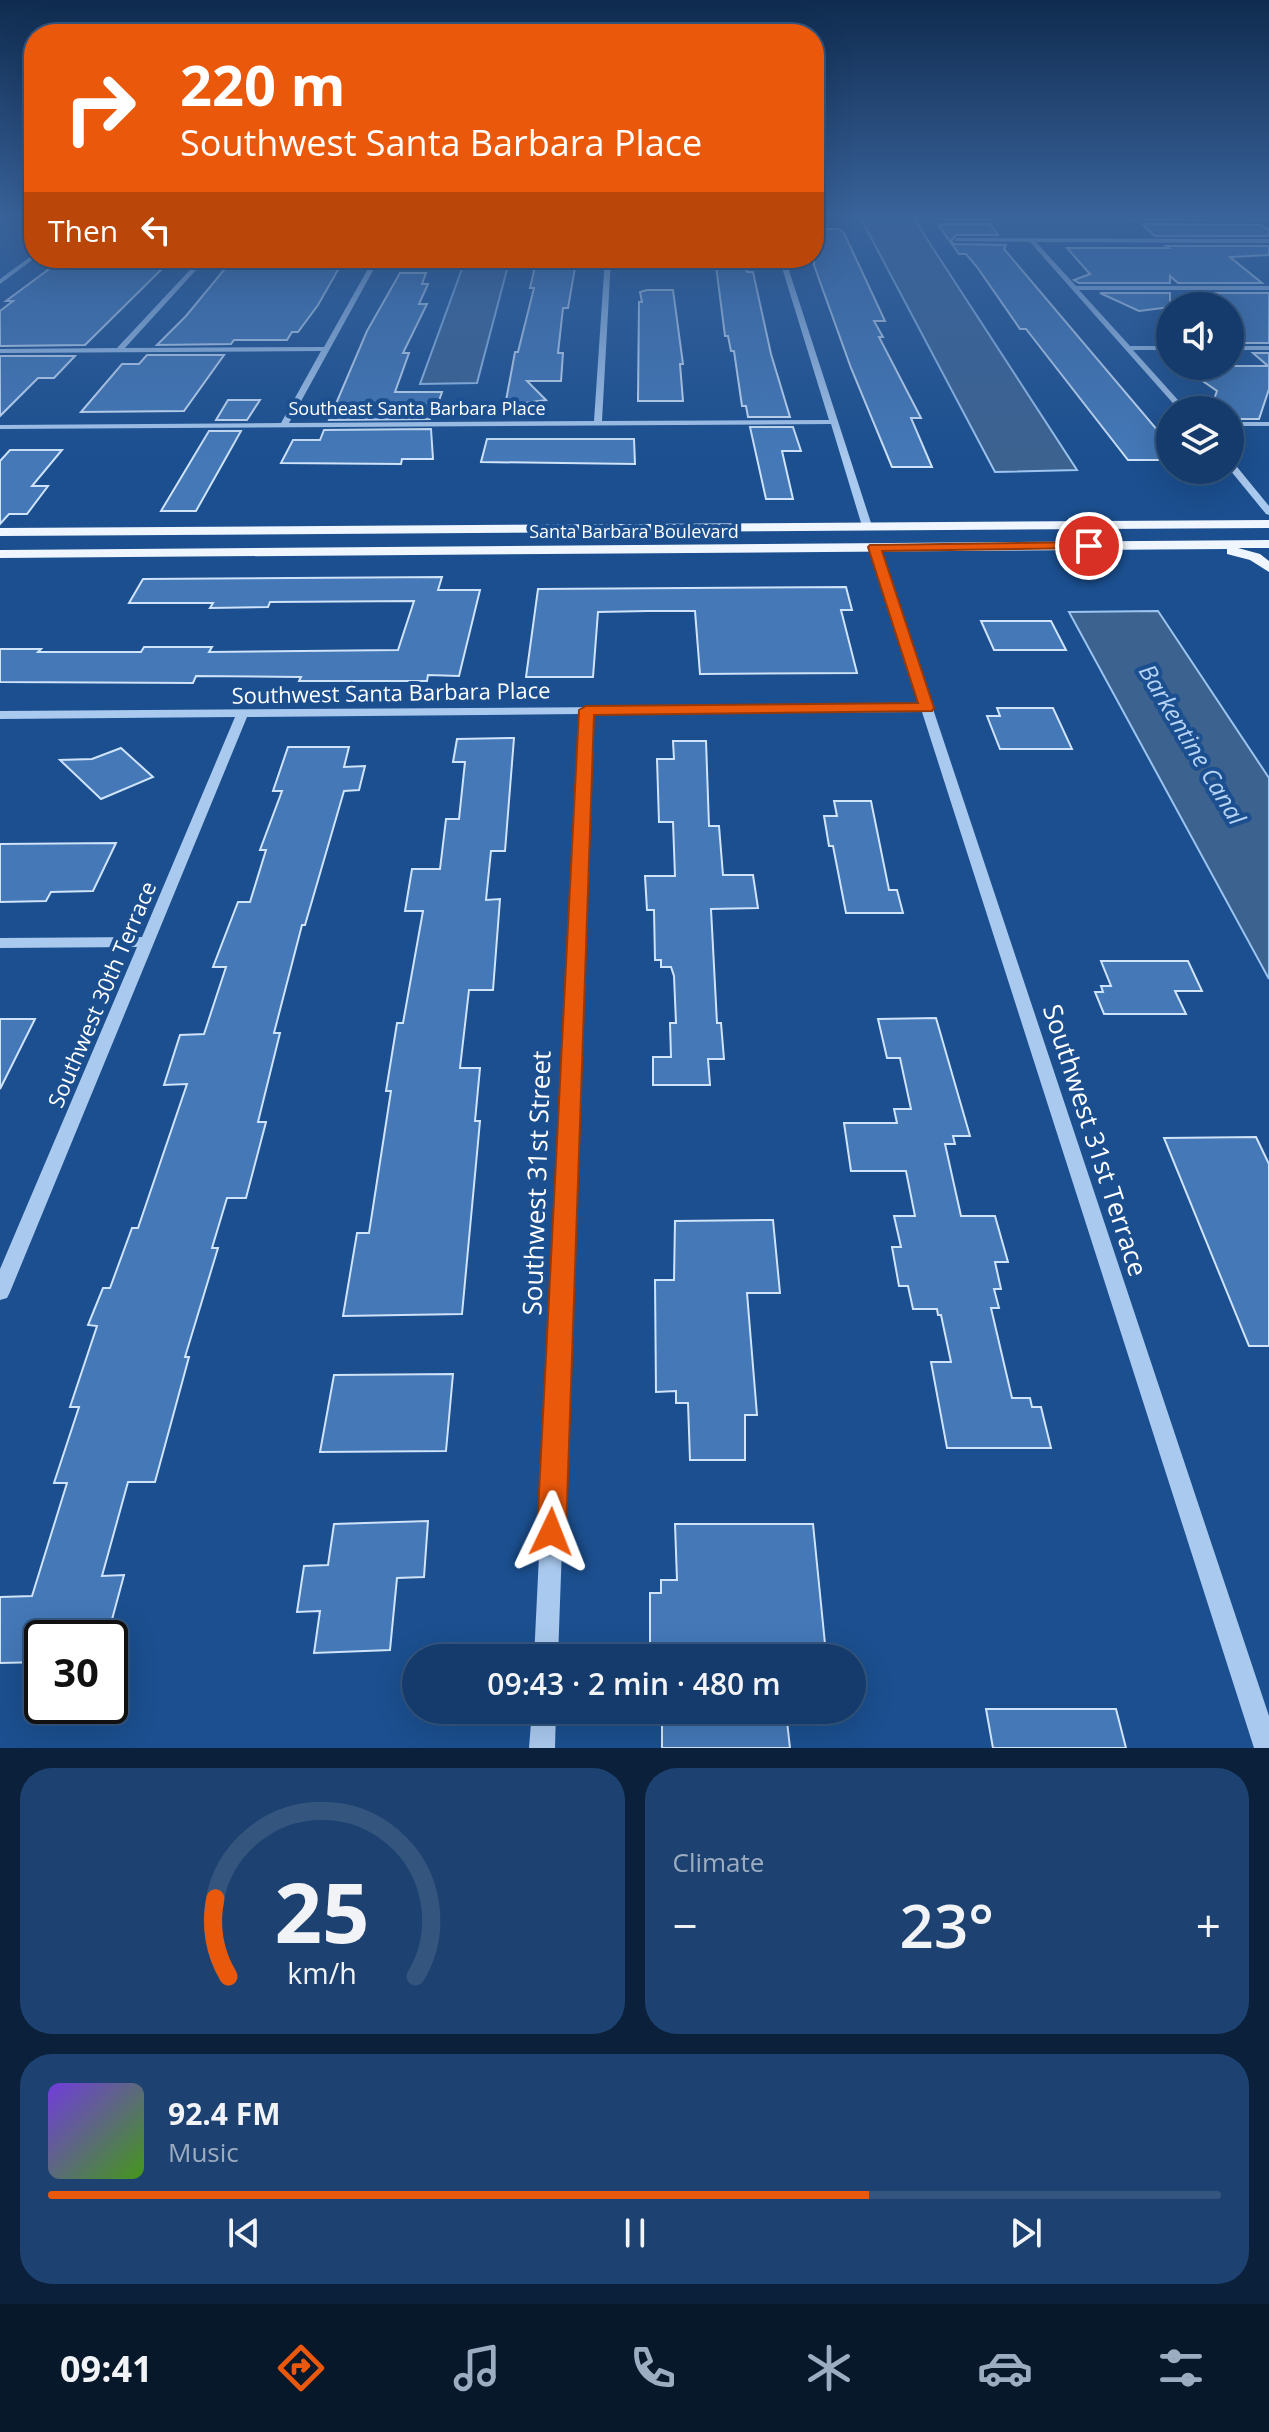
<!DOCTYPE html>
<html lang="en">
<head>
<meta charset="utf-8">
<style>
	:root { --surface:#143b6b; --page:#1d4271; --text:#f1f3f6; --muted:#9dadc1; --line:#33557e; --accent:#ea580c }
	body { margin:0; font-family:"Open Sans",sans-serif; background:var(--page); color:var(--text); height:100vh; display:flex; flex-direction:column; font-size:30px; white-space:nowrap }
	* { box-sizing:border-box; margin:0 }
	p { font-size:26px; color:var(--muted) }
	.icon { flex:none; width:44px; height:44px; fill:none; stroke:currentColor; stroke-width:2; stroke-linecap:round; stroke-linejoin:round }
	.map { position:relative; height:1748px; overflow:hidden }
	.side { display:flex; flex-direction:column; gap:20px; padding:20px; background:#0b203b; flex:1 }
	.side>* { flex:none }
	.banner { position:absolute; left:24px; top:24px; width:800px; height:244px; border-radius:32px; box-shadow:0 8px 32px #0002,0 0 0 2px var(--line); background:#ea580c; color:#fff; overflow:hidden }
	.fabs { position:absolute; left:1156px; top:292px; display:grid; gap:16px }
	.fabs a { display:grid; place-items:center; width:88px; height:88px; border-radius:50%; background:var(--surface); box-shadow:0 8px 32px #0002,0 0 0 2px var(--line); font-size:40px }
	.speed { position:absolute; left:24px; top:1620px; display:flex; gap:16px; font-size:40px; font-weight:700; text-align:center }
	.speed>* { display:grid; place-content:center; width:104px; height:104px; border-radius:50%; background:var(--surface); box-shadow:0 8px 32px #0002,0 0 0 2px var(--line); line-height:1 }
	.speed .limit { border:4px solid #111; border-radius:12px; background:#fff; color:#111 }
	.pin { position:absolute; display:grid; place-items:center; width:68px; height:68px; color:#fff; margin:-34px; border:4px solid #fff; border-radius:50%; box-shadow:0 2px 8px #0007 }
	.me { position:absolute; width:88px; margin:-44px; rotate:2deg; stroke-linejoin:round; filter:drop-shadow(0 0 6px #0008) }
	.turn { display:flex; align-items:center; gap:28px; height:168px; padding:0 24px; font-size:36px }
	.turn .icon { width:104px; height:104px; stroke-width:2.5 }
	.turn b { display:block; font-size:56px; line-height:68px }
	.then { display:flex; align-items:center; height:76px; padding:0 24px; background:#0003; gap:16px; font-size:30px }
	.big { font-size:60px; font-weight:600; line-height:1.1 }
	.side .tile { flex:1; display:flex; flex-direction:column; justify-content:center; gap:12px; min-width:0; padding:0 28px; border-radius:32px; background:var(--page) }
	.side .dial { align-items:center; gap:0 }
	.dial svg { height:208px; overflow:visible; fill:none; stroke:var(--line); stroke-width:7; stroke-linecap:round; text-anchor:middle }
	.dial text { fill:var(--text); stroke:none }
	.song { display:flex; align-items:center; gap:24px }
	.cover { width:96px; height:96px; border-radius:12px; background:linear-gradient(135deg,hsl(260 70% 55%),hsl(100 70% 35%)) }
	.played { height:8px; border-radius:4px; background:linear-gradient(90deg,var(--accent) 70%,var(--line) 70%) }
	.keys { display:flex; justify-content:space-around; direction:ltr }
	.heat { display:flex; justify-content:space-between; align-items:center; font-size:44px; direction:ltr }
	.side .tiles { flex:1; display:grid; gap:20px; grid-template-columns:1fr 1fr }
	.tile:last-child { grid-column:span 2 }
	.trip { position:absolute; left:402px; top:1644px; width:464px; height:80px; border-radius:40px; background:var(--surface); box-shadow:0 8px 32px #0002,0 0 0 2px var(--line); font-weight:600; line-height:80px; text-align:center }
	.dock { display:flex; height:128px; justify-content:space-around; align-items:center; background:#08182b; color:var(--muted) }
	.dock .icon { width:56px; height:56px }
	.dock .current { color:var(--accent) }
	.dock b { font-size:36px; color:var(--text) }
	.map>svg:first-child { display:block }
	.water { fill:#3c6290; stroke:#9cc4f0; stroke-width:2 }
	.building { fill:#4478b7; stroke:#cfe3fa; stroke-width:2 }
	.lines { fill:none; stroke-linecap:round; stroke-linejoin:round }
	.minor { fill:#a9c9ee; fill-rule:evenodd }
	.major { fill:#f0f6ff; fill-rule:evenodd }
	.route { fill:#ea580c; stroke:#983908; stroke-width:2 }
	.labels { text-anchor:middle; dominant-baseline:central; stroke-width:8; stroke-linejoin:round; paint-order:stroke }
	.far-street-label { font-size:18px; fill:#fff; stroke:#1b4f8f }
	.street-label { font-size:22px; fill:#fff; stroke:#1b4f8f }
	.water-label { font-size:24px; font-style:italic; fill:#b5d3f5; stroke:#1b4f8f }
	.near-street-label { font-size:26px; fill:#fff; stroke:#1b4f8f }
</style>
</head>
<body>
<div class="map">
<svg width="1269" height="1748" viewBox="0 0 1269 1748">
	<rect width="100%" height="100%" fill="#1b4f8f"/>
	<g class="water">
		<path d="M859 215H1269V220L914 219 1077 470 995 472Z"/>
		<path d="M466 258H510L477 383 420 384Z"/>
		<path d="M1158 611 1269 778V979L1069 612Z"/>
	</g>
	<g class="building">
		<path d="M940 224H990L998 235H956L951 241 954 244 1006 245 1004 249 1170 445V460H1128L1026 329H1020L977 267 966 254H959L939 226H942Z"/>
		<path d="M1142 224 1261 225 1269 230V236H1155Z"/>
		<path d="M814 229H838L844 233 885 321H874L883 337H879L921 418H911L932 467H892L851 368 814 265Z"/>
		<path d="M1166 246H1269V255L1230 257 1262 283H1178L1170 276V283H1079L1074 280 1090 274 1067 248H1169Z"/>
		<path d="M64 258 171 260 85 345 0 346V311L13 301H6Z"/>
		<path d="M338 258 337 261H343L318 305 298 332H292L287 340H234L231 344 157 345 186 316 233 259Z"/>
		<path d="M537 258 576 262 568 308H563L558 353H563L561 381H527L546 400 505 406 515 352H518L534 288H530Z"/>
		<path d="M715 258H743L747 272H753L771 354 790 417H748L746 406H742L734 351H731L728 336H725Z"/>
		<path d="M400 273H426L422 284H428L419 304H427L403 353H409L395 392H442L434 415 430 416V419L329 420 367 331Z"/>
		<path d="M647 290H673L683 364H680L683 401H638L639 302H642L640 292Z"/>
		<path d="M1100 293H1170V307L1139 311Z"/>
		<path d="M1189 293H1269V343H1241L1230 333V306H1203Z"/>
		<path d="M1253 353H1269V389L1259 419H1230V410H1210L1217 391 1181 366H1268Z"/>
		<path d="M147 355H224L184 411 81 412 122 364H139Z"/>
		<path d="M0 356H75L54 378H38L0 416Z"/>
		<path d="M228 400H260L247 420H216Z"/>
		<path d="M750 427H793L801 451H782L793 499H766Z"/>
		<path d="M431 429 433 459H402L401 464 281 463 293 440H320L324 430Z"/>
		<path d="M209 431H241L196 511H161Z"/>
		<path d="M487 439H634L635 464 481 462Z"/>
		<path d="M10 450H62L32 486H48L27 514H9L0 524V461Z"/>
		<path d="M442 577 438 590H480L459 676 428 675 427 681H299L301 677 196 676 193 683 0 682V649H41L38 652H141L144 647H212L209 652 398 650 414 601 270 602 268 607 210 608 213 603H129L143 579Z"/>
		<path d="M846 587 852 610H841L857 673 700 674 695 611H648L598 612 593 677H526L538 589Z"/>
		<path d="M981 621H1051L1066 650H994Z"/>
		<path d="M997 708H1053L1072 749H1000L987 716H1000Z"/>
		<path d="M514 738 505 851H491L486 900 500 899 493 990H469L460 1068H480L475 1121H480L462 1314 343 1316 357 1233H369L391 1091H386L397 1023H403L423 911H405L412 869H440L446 819H459L465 762H453L457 739Z"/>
		<path d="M673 741H706L709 826H719L723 875H753L758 908 711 909 717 1023H721L724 1059H708L710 1085H653V1057H671L670 1023H676L674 976 671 967H661V960H655L654 910H647L645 876H675L673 822H659L657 759H674Z"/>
		<path d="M288 747H349L344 767 365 766 359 790 344 791 305 925H302L274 1033H280L258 1122H266L246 1198H227L212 1248H218L185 1357H189L155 1482H128L102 1576 124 1575 107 1638H42V1662L0 1663V1597L32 1596 67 1483H54L79 1407H70L97 1326 88 1325 103 1288H110L132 1228H138L187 1084 164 1085 180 1035 204 1034 226 967H213L238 902H250L266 850H260L282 791H273Z"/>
		<path d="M121 748 153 777 101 799 60 760 92 759Z"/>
		<path d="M834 801H871L889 890H897L903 913H846L833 846H829L824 816H837Z"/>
		<path d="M116 843 93 891 51 892 46 901 0 902V844Z"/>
		<path d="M1101 961H1188L1202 991H1175L1186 1014H1104L1095 992H1103L1101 986H1111Z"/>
		<path d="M936 1018 970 1136H953L955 1144H945L961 1216H995L1008 1262H995L1001 1289H994L999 1308H991L1012 1398H1030L1032 1407H1041L1051 1448H947L931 1362H951L941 1315H938L937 1309H913L908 1286H899L892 1247H901L894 1216H915L906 1171H851L844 1123H897L894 1109H911L900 1058H887L878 1019Z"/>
		<path d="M0 1019H35L0 1089Z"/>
		<path d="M1256 1137 1269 1164V1346H1249L1164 1138Z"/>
		<path d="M773 1220 780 1293H747L757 1415H745V1460H690L688 1403H676V1391L656 1392 655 1280H674L675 1221Z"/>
		<path d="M453 1374 446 1451 320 1452 334 1375Z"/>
		<path d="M428 1521 424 1577 397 1578 390 1650 314 1653 320 1611 297 1612 304 1566 328 1565 334 1524Z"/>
		<path d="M675 1524H813L825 1644H650V1593H661V1580H677Z"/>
		<path d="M986 1709H1116L1126 1748H993Z"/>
		<path d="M787 1721 790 1748H662V1723Z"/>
	</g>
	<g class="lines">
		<g class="minor">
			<path d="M956 238 1269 239V243L1036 242 1076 286H1269V290H1079L1130 346H1170V350H1133L1187 410H1179L1030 242 954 241Z"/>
			<path d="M34 254 35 258 0 284V279Z"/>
			<path d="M201 258H207L125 348 324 347 374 258H380L289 423 594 421 605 258H611L602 421 829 420 779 258H785L872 526 867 529 862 526 831 424 0 429V425L281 423 321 351 0 353V349L117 348Z"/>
			<rect x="1230" y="346" width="39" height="4"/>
			<rect x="1230" y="422" width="39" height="4"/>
			<path d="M1230 461 1233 462 1269 506V515L1266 514 1230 470Z"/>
			<path d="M871 545 879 547 1269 1716V1748H1254L922 712 592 714 558 1658H534L580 714 247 717 10 1292 7 1298 0 1300V1269L137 947 0 948V938L142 937 235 717 0 719V711L920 705 869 547Z"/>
			<path d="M532 1710H556L555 1748H529Z"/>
		</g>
		<g class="major">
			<path d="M1269 520V528L0 536V528Z"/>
			<path d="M1269 540V548H1238L1260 554 1269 561V572L1250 560 1227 554V549L0 558V550Z"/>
		</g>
	</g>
	<linearGradient id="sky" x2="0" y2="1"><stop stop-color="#0f2b4f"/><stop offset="0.47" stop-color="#39639b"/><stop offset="1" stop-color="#39639b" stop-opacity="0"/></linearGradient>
	<rect width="1269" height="460" fill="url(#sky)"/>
	<path class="route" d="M1089 542 1095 546 1093 548 882 551 934 708 932 711 594 715 566 1532 562 1542 551 1546 541 1542 537 1532 579 710 586 706 918 703 868 547 870 545Z"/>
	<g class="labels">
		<g class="far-street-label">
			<text x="417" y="408">Southeast Santa Barbara Place</text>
			<text x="634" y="531">Santa Barbara Boulevard</text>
		</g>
		<g class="street-label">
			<text transform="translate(391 692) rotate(-1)">Southwest Santa Barbara Place</text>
			<text transform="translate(101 994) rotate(-67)">Southwest 30th Terrace</text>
		</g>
		<g class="water-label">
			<text transform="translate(1193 744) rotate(59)">Barkentine Canal</text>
		</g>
		<g class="near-street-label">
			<text transform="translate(1096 1140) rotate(72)">Southwest 31st Terrace</text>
			<text transform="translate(536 1183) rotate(-88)">Southwest 31st Street</text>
		</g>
	</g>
</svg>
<div class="fabs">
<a><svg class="icon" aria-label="sound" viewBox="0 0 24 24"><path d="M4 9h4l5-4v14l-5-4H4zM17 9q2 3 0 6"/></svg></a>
<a><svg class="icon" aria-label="layers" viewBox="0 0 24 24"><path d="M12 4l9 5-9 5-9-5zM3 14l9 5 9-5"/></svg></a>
</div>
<div class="speed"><div class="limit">30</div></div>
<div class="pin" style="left:1089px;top:546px;background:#d93025"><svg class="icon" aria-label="arrive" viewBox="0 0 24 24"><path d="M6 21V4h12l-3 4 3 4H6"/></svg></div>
<svg class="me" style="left:551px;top:1532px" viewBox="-20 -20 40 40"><path d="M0-17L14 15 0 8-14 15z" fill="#ea580c" stroke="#fff" stroke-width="4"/></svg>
<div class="trip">09:43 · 2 min · 480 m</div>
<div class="banner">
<div class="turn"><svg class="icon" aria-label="right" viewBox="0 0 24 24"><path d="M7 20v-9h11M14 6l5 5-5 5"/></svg><div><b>220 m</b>Southwest Santa Barbara Place</div></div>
<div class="then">Then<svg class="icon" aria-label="left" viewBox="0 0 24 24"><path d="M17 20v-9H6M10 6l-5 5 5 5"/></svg></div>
</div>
</div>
<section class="side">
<div class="tiles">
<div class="tile dial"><svg viewBox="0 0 100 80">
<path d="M14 69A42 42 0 1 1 86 69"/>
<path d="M14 69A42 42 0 0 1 9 39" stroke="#ea580c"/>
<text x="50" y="56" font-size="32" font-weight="700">25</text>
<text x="50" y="72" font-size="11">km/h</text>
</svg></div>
<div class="tile"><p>Climate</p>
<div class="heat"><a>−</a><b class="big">23°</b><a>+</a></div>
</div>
<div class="tile">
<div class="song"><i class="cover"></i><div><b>92.4 FM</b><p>Music</p></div></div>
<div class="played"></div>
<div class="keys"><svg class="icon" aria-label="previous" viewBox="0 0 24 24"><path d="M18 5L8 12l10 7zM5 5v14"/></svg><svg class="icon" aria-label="pause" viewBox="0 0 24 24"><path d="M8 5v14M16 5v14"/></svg><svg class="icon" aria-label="next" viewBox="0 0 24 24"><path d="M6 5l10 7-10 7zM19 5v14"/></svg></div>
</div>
</div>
</section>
<nav class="dock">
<b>09:41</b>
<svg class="icon current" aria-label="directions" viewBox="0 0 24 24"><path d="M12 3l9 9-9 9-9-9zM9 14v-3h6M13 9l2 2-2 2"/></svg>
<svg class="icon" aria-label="music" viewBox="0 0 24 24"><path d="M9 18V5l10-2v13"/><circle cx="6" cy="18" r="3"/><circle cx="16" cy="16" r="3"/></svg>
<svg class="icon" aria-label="phone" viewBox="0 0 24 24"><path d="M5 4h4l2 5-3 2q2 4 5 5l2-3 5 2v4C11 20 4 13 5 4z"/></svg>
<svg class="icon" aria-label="climate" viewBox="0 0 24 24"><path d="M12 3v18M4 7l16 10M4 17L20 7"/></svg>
<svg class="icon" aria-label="car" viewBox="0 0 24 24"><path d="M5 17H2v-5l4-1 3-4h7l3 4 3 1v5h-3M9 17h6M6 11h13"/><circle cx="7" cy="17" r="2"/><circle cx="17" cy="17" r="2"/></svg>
<svg class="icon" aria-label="filters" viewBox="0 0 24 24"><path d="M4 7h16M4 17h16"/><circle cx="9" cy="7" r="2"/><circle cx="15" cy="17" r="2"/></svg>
</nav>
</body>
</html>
